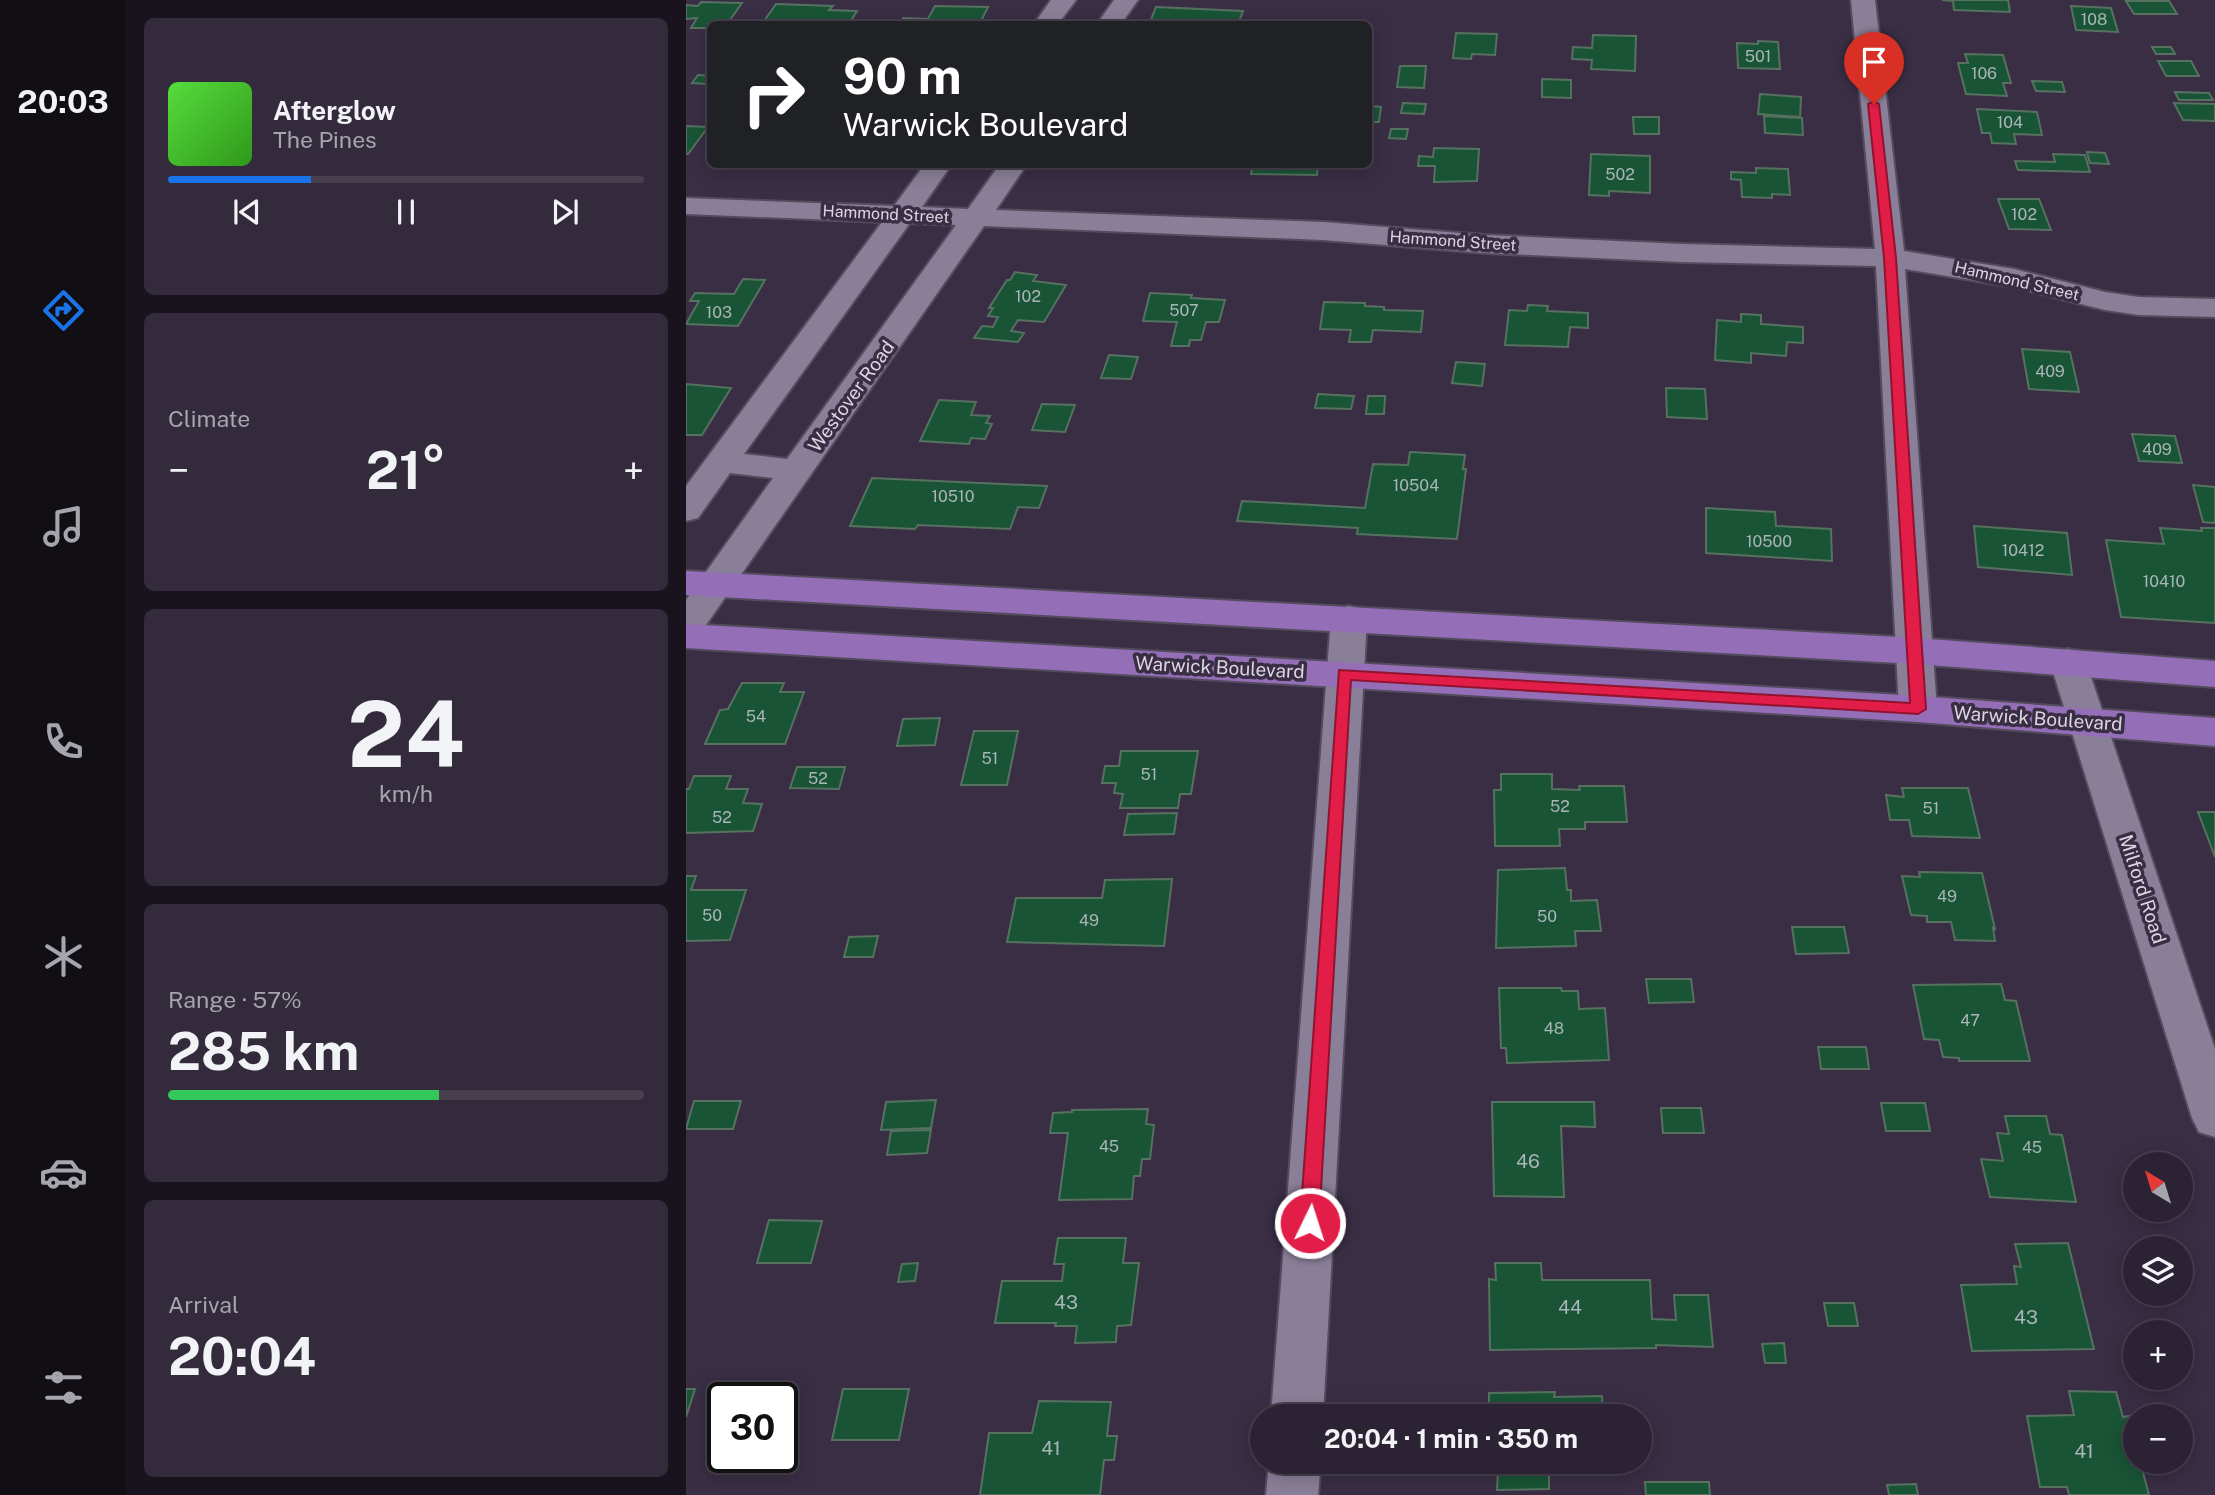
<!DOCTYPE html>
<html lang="en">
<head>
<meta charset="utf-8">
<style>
	:root { --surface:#2b2233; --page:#332a3b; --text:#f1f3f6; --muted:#a6a4ac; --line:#473f4e; --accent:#1a73e8 }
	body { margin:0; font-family:"Public Sans",sans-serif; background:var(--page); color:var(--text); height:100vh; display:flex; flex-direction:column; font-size:26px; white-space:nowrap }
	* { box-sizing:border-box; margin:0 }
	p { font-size:23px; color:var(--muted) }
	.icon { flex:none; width:38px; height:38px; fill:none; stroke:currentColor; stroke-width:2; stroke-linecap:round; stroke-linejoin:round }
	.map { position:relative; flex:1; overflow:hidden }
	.sheet { display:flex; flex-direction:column; gap:18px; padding:18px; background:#18131c; width:560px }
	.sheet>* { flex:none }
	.banner { position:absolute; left:21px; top:21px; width:665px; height:147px; border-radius:10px; box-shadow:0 4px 18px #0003,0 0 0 2px var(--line); background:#202124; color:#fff; overflow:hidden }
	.needle { width:46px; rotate:322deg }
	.fabs { position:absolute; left:1437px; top:1152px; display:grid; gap:14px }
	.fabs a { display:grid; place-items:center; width:70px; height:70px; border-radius:50%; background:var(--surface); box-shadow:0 4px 18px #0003,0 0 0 2px var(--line); font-size:35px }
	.speed { position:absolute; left:21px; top:1382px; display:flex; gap:14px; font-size:35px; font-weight:700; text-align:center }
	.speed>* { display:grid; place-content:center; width:91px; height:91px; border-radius:50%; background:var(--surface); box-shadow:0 4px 18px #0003,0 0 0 2px var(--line); line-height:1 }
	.speed .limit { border:4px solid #111; border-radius:10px; background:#fff; color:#111 }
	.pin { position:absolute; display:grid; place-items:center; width:60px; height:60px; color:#fff; margin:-72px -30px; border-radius:50% 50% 50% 0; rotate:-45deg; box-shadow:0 0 7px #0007 }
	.pin .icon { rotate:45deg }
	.me { position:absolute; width:77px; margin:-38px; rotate:4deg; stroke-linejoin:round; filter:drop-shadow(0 0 5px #0008) }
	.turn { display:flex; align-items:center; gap:24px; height:147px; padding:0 21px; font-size:32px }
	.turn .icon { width:91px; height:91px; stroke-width:2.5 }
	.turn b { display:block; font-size:49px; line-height:60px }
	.big { font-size:52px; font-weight:700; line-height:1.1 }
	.sheet .widget { flex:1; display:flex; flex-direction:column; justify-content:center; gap:10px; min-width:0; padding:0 24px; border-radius:10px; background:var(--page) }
	.sheet .dial { align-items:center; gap:0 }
	.dial b { font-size:91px; line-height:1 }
	.song { display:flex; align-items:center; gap:21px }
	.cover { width:84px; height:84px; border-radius:10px; background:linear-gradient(135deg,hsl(110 70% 55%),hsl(110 70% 35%)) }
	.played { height:7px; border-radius:4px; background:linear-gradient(90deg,var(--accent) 30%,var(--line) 30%) }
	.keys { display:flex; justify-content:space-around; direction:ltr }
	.heat { display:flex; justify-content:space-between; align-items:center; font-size:38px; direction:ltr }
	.charge { height:10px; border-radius:5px; background:linear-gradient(90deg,#34c759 57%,var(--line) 0) }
	.trip { position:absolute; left:564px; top:1404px; width:402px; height:70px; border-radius:35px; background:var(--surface); box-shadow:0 4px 18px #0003,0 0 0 2px var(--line); font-weight:700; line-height:70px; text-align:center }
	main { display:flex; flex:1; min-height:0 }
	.dock { display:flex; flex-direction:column; width:126px; justify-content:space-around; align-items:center; background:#110e14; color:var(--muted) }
	.dock .icon { width:49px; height:49px }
	.dock .on { color:var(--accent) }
	.dock b { font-size:32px; color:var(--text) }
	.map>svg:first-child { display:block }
	.building { fill:#195436; stroke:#577161; stroke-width:2 }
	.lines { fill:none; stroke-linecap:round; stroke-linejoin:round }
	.street-casing { stroke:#544b5e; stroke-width:4 }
	.primary-casing { stroke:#544b5e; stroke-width:4 }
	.street { fill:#8a7f98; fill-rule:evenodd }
	.primary { fill:#946fb7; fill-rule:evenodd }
	.route { fill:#e11d48; stroke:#92132f; stroke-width:2 }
	.labels { text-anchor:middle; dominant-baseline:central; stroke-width:7; stroke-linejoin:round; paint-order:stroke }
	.number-label { font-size:16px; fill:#aab5b8 }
	.far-street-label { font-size:16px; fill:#dbd5e3; stroke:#392e44 }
	.street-label { font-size:19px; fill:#dbd5e3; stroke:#392e44 }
	.near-number-label { font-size:19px; fill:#aab5b8 }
</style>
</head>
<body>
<main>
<nav class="dock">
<b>20:03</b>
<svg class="icon on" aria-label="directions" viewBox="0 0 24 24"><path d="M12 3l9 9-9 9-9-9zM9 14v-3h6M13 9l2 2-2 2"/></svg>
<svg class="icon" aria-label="music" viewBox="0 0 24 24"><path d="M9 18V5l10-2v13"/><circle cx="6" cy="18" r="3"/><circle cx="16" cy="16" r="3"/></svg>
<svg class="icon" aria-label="phone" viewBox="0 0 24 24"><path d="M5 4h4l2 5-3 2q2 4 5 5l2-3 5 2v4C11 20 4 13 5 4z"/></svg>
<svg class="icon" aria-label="climate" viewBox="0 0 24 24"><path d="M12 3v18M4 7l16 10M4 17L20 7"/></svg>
<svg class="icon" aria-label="car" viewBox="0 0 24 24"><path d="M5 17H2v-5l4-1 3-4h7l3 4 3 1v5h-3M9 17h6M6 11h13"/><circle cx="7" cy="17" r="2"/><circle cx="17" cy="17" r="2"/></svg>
<svg class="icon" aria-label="filters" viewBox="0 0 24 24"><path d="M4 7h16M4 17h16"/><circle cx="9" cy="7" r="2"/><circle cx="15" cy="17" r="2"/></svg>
</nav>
<section class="sheet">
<div class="widget">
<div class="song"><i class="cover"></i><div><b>Afterglow</b><p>The Pines</p></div></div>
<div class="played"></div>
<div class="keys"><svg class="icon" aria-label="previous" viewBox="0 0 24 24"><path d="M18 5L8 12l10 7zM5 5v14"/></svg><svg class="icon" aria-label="pause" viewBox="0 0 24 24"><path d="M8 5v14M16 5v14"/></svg><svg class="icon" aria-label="next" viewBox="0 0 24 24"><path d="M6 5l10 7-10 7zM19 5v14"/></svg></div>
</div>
<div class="widget"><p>Climate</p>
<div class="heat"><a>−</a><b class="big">21°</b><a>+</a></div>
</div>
<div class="widget dial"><b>24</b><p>km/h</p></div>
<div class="widget"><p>Range · 57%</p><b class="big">285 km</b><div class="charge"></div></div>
<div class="widget"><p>Arrival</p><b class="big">20:04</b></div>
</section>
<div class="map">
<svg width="1529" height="1495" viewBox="0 0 1529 1495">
	<rect width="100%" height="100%" fill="#392e44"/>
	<g class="building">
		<path d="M1322 0 1324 12 1268 10 1267 1 1256 0Z"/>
		<path d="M1440 1H1483L1491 14H1448Z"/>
		<path d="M15 2 56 3 41 24H24V28H5L11 18 0 19V5L12 6Z"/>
		<path d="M90 4 147 6 143 10 171 11 163 24 94 21 92 24H76Z"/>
		<path d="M249 6 302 7 294 23 300 24H214L217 18 242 19Z"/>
		<path d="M1385 6 1425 8 1432 32 1390 30Z"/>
		<path d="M470 7 557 11 552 24H463Z"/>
		<path d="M770 33 811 34 809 55 786 54 785 59 767 58Z"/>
		<path d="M907 35 950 36 949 71 905 69 906 60 886 59 887 47 906 48Z"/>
		<path d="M1072 41 1092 42 1094 69 1052 68 1051 43 1072 44Z"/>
		<path d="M1466 47H1485L1489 54H1470Z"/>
		<path d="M1279 54 1317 55 1325 83H1317L1321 96 1280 94 1272 63H1282Z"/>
		<path d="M1472 61H1505L1513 76H1480Z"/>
		<path d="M714 66H740L738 88 711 87Z"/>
		<path d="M12 75 24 76V79L21 84 6 83Z"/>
		<path d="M856 79 885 80V98L856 97Z"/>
		<path d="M1346 81 1376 82 1379 92 1350 91Z"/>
		<path d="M1489 92 1523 93 1527 100H1493Z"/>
		<path d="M1074 94 1115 97 1114 117 1072 114Z"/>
		<path d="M717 103 740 104 738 114 715 113Z"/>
		<path d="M1488 103 1529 104V121L1497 120Z"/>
		<path d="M682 106 695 107 693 122H682Z"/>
		<path d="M1291 109 1351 112 1356 135 1328 134 1330 144 1306 143 1304 133H1296Z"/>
		<path d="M1078 116 1116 118 1117 135 1079 133Z"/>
		<path d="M947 117H973V134H948Z"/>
		<path d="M0 126 22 127 2 154H0Z"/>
		<path d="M705 129H722L720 139 703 138Z"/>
		<path d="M748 148 793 149 791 181 748 182 749 166H732L733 156 747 157Z"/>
		<path d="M1401 152 1419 153 1423 164 1404 163Z"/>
		<path d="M905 154 964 156V193L923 191V196L903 195Z"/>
		<path d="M1367 154 1399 155 1404 172 1332 170 1329 161 1369 162Z"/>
		<path d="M391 164H455L454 169 390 167Z"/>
		<path d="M567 164H632L631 175 565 174Z"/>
		<path d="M1070 168 1102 169 1104 195 1086 194V198L1056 197 1055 180 1045 179V172L1070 173Z"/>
		<path d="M1312 199H1353L1365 230 1323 229Z"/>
		<path d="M329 272 351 275 347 281 380 285 358 322 332 320 325 331 338 333 332 342 288 338 296 326 307 327 312 317 302 316 307 308H303L321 280H324Z"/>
		<path d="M57 279 79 280 52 326 0 324 13 301H4L9 293 48 294Z"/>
		<path d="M464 293 506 295 505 298 539 300 533 322H520L515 340H504L503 346H485L491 322 457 321Z"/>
		<path d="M638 302 679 303V306L698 307V310L737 311 735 332 687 330 685 342H663L665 330 634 329Z"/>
		<path d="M842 305 862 306 861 311 902 313V328L884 327 882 347 819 345 823 310 841 311Z"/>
		<path d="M1055 314 1075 315V324L1117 327V343L1101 342 1100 356 1065 353V363L1029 360 1031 320 1055 322Z"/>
		<path d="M1336 349 1384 352 1393 392 1343 389Z"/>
		<path d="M423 355 452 357 445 379 415 378Z"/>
		<path d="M770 362 799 364 796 386 766 383Z"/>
		<path d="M0 384 45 388 16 435H0Z"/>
		<path d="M980 388 1019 389 1021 419 981 417Z"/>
		<path d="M632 394 668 396 665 409 629 408Z"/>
		<path d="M682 396H699L698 414H680Z"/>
		<path d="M253 400 290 402 285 415 304 416 300 423 306 424 299 439 285 438 283 444 234 441Z"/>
		<path d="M356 404 389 405 379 432 346 430Z"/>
		<path d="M1446 434 1489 436 1496 463 1453 461Z"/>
		<path d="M724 452 779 455 777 469H780L771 539 671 534 672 528 551 521 556 501 679 508 687 464 722 465Z"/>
		<path d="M186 478 361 486 353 508 332 507 324 529 232 525 229 529 164 526Z"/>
		<path d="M1507 485 1529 487V523L1517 522Z"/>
		<path d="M1020 508 1089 512 1090 526 1145 529 1146 561 1020 553Z"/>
		<path d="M1288 526 1381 533 1386 575 1292 567Z"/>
		<path d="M1474 528 1516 531 1515 528H1529V623L1435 617 1420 540 1478 544Z"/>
		<path d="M56 683H98L94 692H118L99 744H19L34 710 42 709Z"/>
		<path d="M254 718 249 745 211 746 217 719Z"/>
		<path d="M288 731H332L321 785H275Z"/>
		<path d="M435 751H512L505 794H494L492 808H434L437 794 428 793 430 783H416L419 766H433Z"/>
		<path d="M111 767H159L153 789 104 788Z"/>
		<path d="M815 774H866V789L894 790 893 786H938L941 822H899V829H873L874 846H809L808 790H815Z"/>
		<path d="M8 776H45L40 789H62L57 803 76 804 67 831 0 833V789H3Z"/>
		<path d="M1216 788H1282L1294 838 1226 836 1223 820H1204L1200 795 1218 797Z"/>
		<path d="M1512 812H1529V857Z"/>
		<path d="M491 813 488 834 438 835 442 814Z"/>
		<path d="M879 868 881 890H885V901L911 900 915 931H889L890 946 810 948 812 870Z"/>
		<path d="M1233 872 1296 873 1309 929 1307 928 1309 941 1269 940 1265 922H1241V916L1225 915 1216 876 1234 877Z"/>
		<path d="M0 876H10L5 890H60L44 940 0 941Z"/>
		<path d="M486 879 478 946 321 942 330 898H416L419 880Z"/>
		<path d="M1106 927H1158L1163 953 1110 954Z"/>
		<path d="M192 936 187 957H158L163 937Z"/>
		<path d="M960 979H1005L1008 1002 963 1003Z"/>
		<path d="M1315 984 1319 1000 1330 1001 1344 1061H1273V1058L1257 1057 1253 1040 1238 1039 1227 985Z"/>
		<path d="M813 988H875L876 991H892L893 1009 919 1008 923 1060 821 1063 820 1048H815Z"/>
		<path d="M1132 1047H1180L1183 1069H1135Z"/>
		<path d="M250 1100 245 1128 195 1130 200 1102Z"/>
		<path d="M8 1101H55L47 1129H0Z"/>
		<path d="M806 1102H908L909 1127 875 1126 878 1197 808 1196Z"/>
		<path d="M1195 1103H1239L1244 1131H1200Z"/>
		<path d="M975 1108H1015L1018 1133H977Z"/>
		<path d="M462 1109 460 1124 468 1125 464 1159H456L454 1176H448L446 1199 373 1200 382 1133H364L367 1113 386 1112V1110Z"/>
		<path d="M1319 1116H1360L1364 1134 1376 1135 1390 1202 1304 1197 1295 1159 1317 1161 1311 1133 1323 1134Z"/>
		<path d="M245 1130 241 1153 201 1155 205 1131Z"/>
		<path d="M83 1220 136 1221 125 1263H71Z"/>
		<path d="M372 1238H440L437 1263H453L445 1325 431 1326 430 1342 389 1343 391 1326H369L370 1323H309L316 1281H376L378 1264H368Z"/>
		<path d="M1382 1243 1408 1349 1286 1351 1275 1285 1331 1284 1328 1266 1335 1267 1329 1244Z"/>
		<path d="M232 1263 229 1281 212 1282 216 1264Z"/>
		<path d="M809 1263H855L856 1280H964L966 1319 990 1320 988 1295H1022L1027 1347 970 1345V1348L804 1350 803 1279 810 1280Z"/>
		<path d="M1138 1303H1168L1172 1326H1142Z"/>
		<path d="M1098 1343 1100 1363H1079L1076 1344Z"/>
		<path d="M0 1389H9L0 1417Z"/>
		<path d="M157 1389H223L213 1440H146Z"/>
		<path d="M1383 1391 1430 1392 1437 1417 1443 1416 1449 1441V1461H1454L1463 1495H1383L1381 1487H1354L1341 1416 1388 1415Z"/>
		<path d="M869 1392 868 1397 916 1396 917 1416H803V1393Z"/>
		<path d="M353 1401 425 1402 421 1436H431L428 1460H418L414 1495H294L303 1433H346Z"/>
		<path d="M804 1461H920V1469L863 1470V1489L811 1490 812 1471H804Z"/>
		<path d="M959 1482H1023L1024 1495H960Z"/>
		<path d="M1230 1484 1232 1495H1203L1201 1485Z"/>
	</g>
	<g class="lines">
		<g class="street-casing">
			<g id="street">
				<path d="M365 0H390L372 24H348Z"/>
				<path d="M428 0H452L435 24H411Z"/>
				<path d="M1165 0H1189L1218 251 1328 269 1419 292 1453 297 1529 299V317L1453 315 1419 310 1327 287 1219 269 1251 709 1245 718 1232 722 1219 718 1213 709 1190 266 996 262 799 253 637 240 298 226 13 635 0 638V600L87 478 44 473 12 518 0 521V486L196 222 0 214V198L208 206 239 164H266L236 207 282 209 314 164H341L310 210 637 222 799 235 996 244 1189 249ZM224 223 270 225 101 459 58 454Z"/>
				<path d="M663 606 676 609 681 618 637 1416H585L645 618 650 609Z"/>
				<path d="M1382 649 1395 653 1400 662 1529 1049V1137L1513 1132 1506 1118 1364 662 1369 653Z"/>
				<path d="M583 1461H635L632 1495H580Z"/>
			</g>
		</g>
		<g class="primary-casing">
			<g id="primary">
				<path d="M0 571 1230 638 1529 661V687L1230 664 0 595Z"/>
				<path d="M0 624 1232 696 1529 718V746L1232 722 0 648Z"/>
			</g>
		</g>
		<use href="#street" class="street"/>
		<use href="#primary" class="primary"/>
	</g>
	<path class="route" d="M1188 101 1193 104 1210 258 1240 709 1232 714 665 680 633 1223 630 1229 624 1231 617 1229 614 1223 653 670 1224 703 1198 258 1182 104Z"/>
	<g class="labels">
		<g class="number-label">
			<text x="1408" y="19">108</text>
			<text x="1072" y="56">501</text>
			<text x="1298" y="73">106</text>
			<text x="1324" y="122">104</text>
			<text x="934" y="174">502</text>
			<text x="1338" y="214">102</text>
			<text x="342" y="296">102</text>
			<text x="498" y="310">507</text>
			<text x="33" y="312">103</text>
			<text x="1364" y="371">409</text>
			<text x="1471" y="449">409</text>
			<text x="730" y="485">10504</text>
			<text x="267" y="496">10510</text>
			<text x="1083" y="541">10500</text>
			<text x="1337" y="550">10412</text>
			<text x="1478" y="581">10410</text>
			<text x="70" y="716">54</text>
			<text x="304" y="758">51</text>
			<text x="463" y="774">51</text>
			<text x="132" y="778">52</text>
			<text x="874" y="806">52</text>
			<text x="1245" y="808">51</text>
			<text x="36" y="817">52</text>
			<text x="1261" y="896">49</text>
			<text x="26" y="915">50</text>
			<text x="861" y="916">50</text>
			<text x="403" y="920">49</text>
			<text x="1284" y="1020">47</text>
			<text x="868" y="1028">48</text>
			<text x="423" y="1146">45</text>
			<text x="1346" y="1147">45</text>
		</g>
		<g class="far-street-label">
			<text transform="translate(200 214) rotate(3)">Hammond Street</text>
			<text transform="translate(767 241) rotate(4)">Hammond Street</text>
			<text transform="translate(1331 281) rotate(13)">Hammond Street</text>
		</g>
		<g class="street-label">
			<text transform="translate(165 396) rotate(-54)">Westover Road</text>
			<text transform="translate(534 667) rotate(3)">Warwick Boulevard</text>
			<text transform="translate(1352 718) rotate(4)">Warwick Boulevard</text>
			<text transform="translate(1457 889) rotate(72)">Milford Road</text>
		</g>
		<g class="near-number-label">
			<text x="842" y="1161">46</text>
			<text x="380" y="1302">43</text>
			<text x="884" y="1307">44</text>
			<text x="1340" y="1317">43</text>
			<text x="365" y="1448">41</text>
			<text x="1398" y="1451">41</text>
		</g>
	</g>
</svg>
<div class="fabs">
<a><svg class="needle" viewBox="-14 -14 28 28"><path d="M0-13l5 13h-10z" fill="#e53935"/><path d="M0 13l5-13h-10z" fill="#a6a4ac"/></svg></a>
<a><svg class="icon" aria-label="layers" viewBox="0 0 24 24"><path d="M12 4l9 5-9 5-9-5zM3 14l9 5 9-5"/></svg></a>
<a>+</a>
<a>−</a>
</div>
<div class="speed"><div class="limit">30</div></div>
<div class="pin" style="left:1188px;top:104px;background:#d93025"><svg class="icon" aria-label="arrive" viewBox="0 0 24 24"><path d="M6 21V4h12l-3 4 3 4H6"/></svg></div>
<svg class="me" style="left:624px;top:1223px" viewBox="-20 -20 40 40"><circle r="17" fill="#e11d48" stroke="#fff" stroke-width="3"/><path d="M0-11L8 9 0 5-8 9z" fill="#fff"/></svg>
<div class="trip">20:04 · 1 min · 350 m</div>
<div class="banner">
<div class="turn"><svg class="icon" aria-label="right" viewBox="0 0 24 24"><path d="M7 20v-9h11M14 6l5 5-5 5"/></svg><div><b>90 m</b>Warwick Boulevard</div></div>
</div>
</div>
</main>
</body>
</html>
